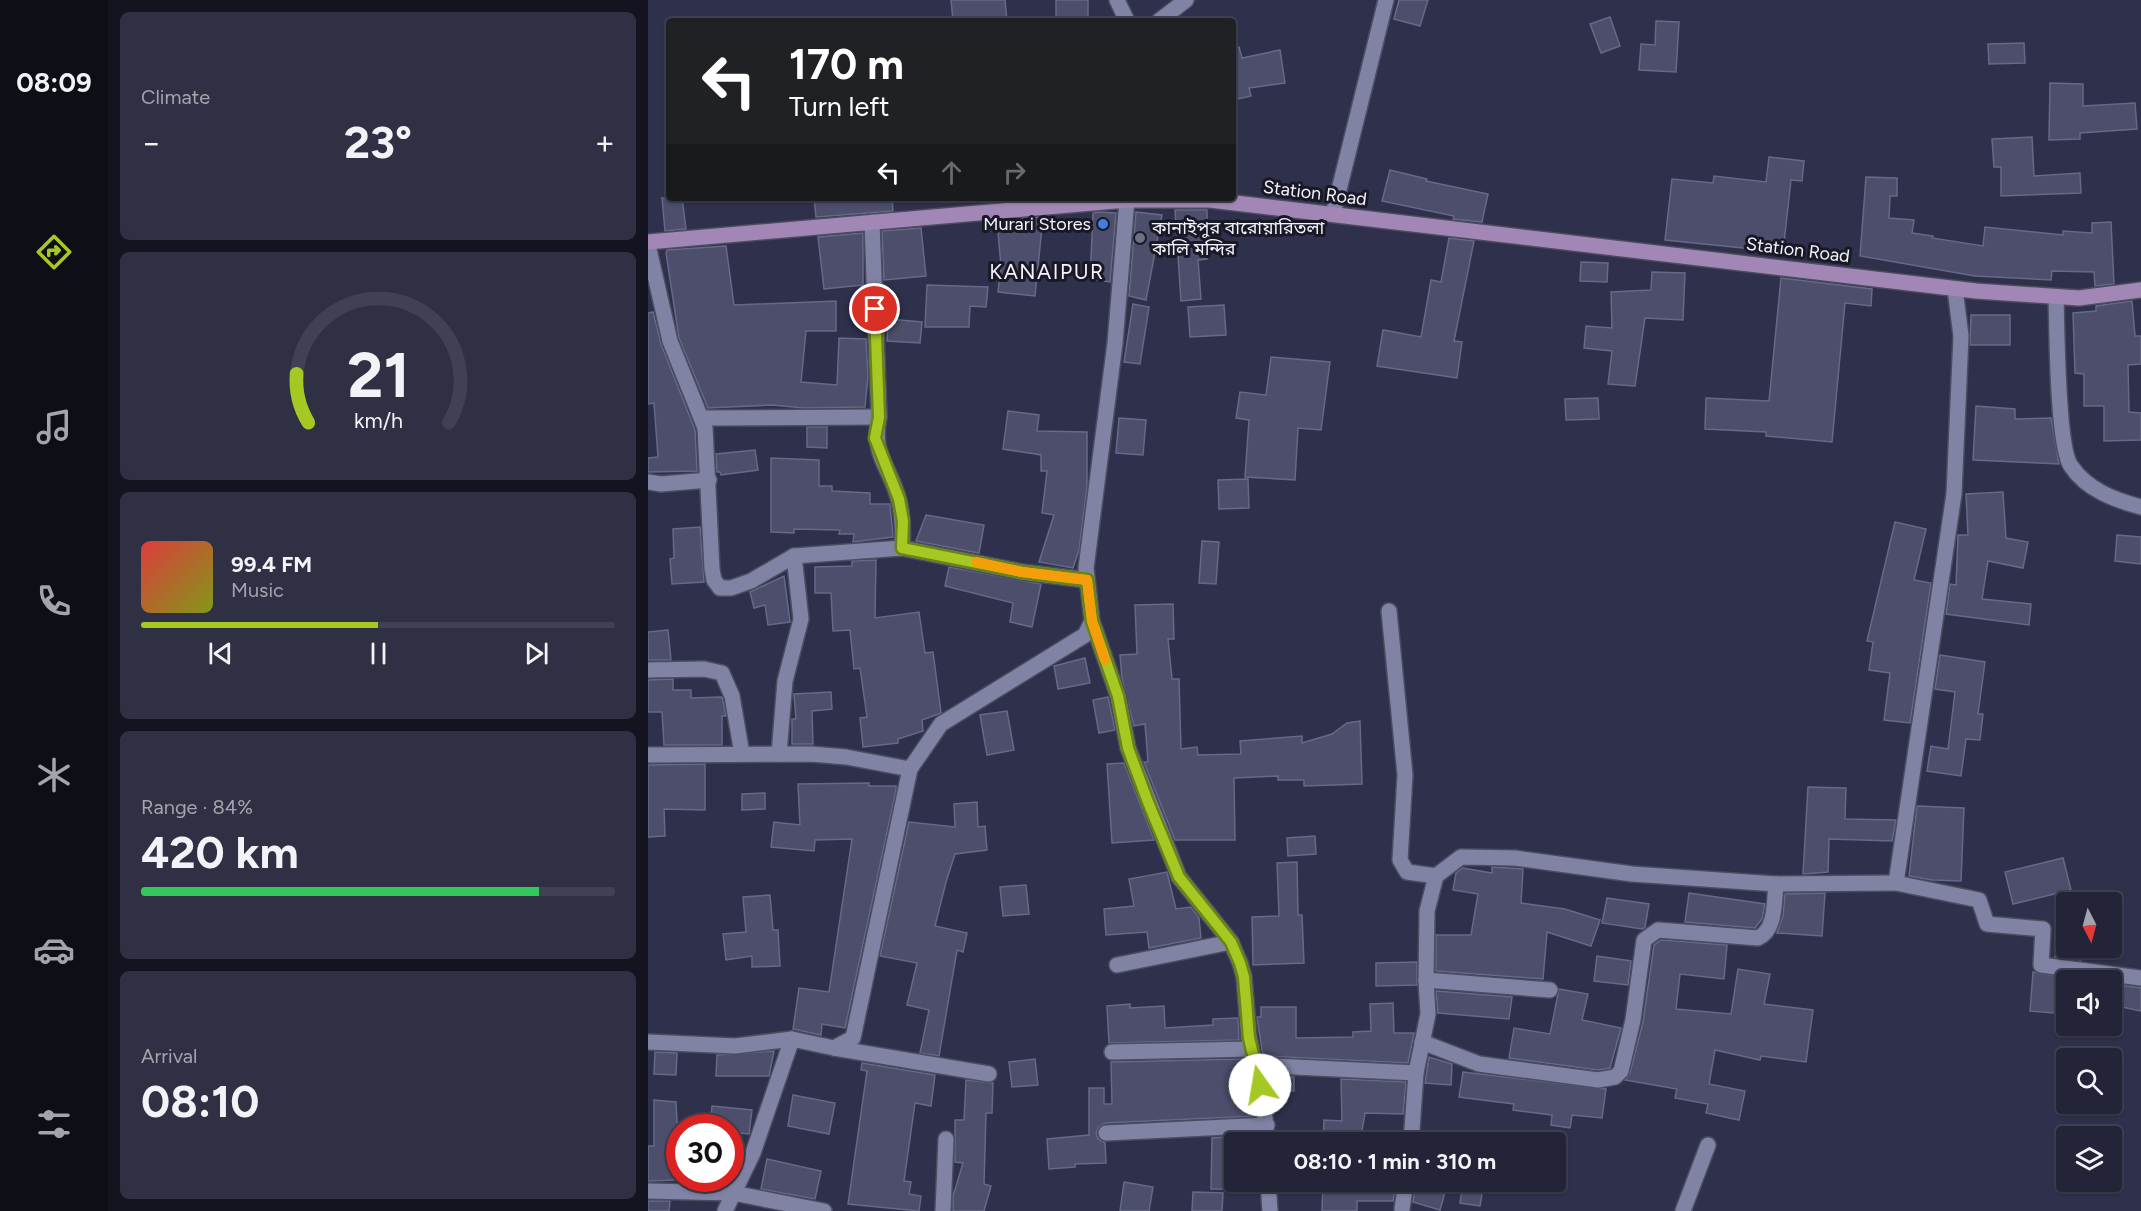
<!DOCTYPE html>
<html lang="en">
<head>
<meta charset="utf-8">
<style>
	:root { --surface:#232438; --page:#2f3043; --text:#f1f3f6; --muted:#a3a4ae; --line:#404153; --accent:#a5c822 }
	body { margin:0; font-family:Figtree,"Noto Sans Bengali",sans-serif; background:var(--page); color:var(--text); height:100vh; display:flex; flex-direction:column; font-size:22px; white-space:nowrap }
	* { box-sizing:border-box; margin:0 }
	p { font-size:20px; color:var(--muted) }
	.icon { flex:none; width:33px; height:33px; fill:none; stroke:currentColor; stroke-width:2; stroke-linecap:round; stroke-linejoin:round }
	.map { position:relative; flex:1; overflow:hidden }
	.details { display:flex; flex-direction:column; gap:12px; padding:12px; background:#13141f; width:540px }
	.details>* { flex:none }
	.banner { position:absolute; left:18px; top:18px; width:570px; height:183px; border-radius:6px; box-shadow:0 2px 4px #0004,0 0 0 2px var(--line); background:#202124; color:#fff; overflow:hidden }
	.needle { width:39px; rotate:174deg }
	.buttons { position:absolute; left:1408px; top:892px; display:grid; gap:12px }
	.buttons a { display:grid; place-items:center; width:66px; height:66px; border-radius:6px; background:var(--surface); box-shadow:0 2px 4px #0004,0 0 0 2px var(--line); font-size:30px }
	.speed { position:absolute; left:18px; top:1114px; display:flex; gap:12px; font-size:30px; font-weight:700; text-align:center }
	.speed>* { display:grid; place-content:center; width:78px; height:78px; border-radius:50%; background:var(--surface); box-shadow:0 2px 4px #0004,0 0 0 2px var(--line); line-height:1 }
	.speed .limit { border:9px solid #d22; background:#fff; color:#111 }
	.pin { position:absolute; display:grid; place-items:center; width:51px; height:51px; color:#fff; margin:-26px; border:3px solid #fff; border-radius:50%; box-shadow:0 2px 6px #0007 }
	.me { position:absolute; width:66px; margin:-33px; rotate:347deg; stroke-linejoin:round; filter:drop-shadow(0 0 4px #0008) }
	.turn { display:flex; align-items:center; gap:21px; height:126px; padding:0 24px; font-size:27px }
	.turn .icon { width:78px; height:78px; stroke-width:2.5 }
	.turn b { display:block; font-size:42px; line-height:51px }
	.lanes { display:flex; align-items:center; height:57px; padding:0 24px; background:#0003; justify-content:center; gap:30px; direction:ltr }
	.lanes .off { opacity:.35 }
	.big { font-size:45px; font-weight:700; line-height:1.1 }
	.details .tile { flex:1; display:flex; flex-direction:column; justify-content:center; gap:9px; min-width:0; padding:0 21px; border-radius:9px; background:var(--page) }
	.details .dial { align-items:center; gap:0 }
	.dial svg { height:156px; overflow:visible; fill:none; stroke:var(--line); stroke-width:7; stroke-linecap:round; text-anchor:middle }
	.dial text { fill:var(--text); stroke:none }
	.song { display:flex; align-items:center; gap:18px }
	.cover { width:72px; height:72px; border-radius:9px; background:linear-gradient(135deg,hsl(0 70% 55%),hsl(70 70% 35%)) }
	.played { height:6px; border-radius:3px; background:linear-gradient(90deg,var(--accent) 50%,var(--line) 50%) }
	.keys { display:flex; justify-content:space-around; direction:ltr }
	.heat { display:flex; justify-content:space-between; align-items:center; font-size:33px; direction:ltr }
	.charge { height:9px; border-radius:4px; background:linear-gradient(90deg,#34c759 84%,var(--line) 0) }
	.trip { position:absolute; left:576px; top:1132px; width:342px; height:60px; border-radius:6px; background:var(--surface); box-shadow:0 2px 4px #0004,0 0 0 2px var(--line); font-weight:700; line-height:60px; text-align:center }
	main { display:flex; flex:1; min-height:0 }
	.menu { display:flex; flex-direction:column; width:108px; justify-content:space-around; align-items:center; background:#0e0e16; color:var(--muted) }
	.menu .icon { width:42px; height:42px }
	.menu .selected { color:var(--accent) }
	.menu b { font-size:27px; color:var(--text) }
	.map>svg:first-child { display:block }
	.building { fill:#4c4e6b; stroke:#666987; stroke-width:1.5 }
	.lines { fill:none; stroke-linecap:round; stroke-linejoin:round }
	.minor-casing { stroke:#4c4c61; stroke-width:18 }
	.secondary-casing { stroke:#4c4c61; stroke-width:18 }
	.minor { stroke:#8083a3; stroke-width:15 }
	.secondary { stroke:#a287b6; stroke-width:15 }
	.route-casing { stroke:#6b8216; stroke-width:15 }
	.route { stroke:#a5c822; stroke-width:10 }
	.slow { stroke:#f59e0b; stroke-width:10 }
	.shop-dot { fill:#3f7fe0; stroke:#191926; stroke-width:2 }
	.worship-dot { fill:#6b7280; stroke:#191926; stroke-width:2 }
	.labels { text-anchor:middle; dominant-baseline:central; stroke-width:6; stroke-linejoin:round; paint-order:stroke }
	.street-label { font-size:18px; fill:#f2f3fe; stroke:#191926 }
	.poi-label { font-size:18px; fill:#f2f3fe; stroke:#191926; text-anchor:end }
	.quarter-label { font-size:21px; letter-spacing:1.5px; fill:#f2f3fe; stroke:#191926 }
</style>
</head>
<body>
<main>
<nav class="menu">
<b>08:09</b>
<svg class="icon selected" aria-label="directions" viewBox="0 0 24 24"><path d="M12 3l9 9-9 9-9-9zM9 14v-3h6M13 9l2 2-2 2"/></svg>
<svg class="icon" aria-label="music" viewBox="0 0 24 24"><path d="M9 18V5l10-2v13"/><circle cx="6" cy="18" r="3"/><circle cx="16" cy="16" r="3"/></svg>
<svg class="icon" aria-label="phone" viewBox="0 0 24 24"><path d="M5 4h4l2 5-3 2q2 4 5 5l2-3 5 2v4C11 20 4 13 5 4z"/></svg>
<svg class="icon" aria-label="climate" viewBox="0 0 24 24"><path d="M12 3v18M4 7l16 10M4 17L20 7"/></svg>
<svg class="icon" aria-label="car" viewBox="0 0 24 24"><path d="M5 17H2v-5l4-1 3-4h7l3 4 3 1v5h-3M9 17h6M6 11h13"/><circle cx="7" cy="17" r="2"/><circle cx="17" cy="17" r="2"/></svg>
<svg class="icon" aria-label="filters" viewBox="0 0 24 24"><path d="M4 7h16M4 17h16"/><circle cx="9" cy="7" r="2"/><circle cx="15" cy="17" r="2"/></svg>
</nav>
<section class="details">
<div class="tile"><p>Climate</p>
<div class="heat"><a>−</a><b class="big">23°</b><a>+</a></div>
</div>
<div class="tile dial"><svg viewBox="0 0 100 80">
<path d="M14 69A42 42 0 1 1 86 69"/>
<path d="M14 69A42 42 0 0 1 8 44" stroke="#a5c822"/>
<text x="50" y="56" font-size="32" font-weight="700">21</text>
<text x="50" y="72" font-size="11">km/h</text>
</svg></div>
<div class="tile">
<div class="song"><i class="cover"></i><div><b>99.4 FM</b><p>Music</p></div></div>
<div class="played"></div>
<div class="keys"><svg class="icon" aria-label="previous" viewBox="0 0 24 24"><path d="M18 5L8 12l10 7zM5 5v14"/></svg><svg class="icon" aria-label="pause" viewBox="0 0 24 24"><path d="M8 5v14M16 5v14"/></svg><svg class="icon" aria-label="next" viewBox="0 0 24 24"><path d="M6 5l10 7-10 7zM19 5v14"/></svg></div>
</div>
<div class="tile"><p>Range · 84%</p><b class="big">420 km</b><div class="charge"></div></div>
<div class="tile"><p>Arrival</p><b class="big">08:10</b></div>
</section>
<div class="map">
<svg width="1493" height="1211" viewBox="0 0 1493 1211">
	<rect width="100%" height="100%" fill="#2f304b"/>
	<g class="building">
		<path d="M303 0H357L359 21H305Z"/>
		<rect x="408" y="0" width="32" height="21"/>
		<path d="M751 0H780L772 26 746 19Z"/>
		<path d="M962 17 972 46 953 53 942 24Z"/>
		<path d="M1008 21 1031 22 1028 72 991 70 993 44 1007 45Z"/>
		<path d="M1376 43 1377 63 1341 64 1340 44Z"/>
		<path d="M591 47 594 58 632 50 637 83 601 88 603 96 585 100V48Z"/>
		<path d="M1402 83 1435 84V106L1487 103 1489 129 1432 133V139L1401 140Z"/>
		<path d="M1384 137 1386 176 1432 173 1433 193 1353 196V167H1346L1344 139Z"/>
		<path d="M1121 157 1156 161 1154 181 1143 180 1135 252 1017 240 1024 179 1065 183 1066 176 1118 182Z"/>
		<path d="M742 170 779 179 778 181 840 194 834 222 805 219 806 216 734 201Z"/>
		<path d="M1218 177 1249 178V196H1242L1241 218 1266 220 1264 233 1285 236 1284 238 1335 246 1337 227 1415 235V231L1444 233V223L1463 222 1466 284 1447 286 1446 272 1404 271 1403 280 1327 276 1212 256Z"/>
		<path d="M14 198H34L38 229 17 231Z"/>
		<path d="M166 198H244L245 211 168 217Z"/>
		<path d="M527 210H559V259L550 260 553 299 533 301Z"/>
		<path d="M450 212 468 213 462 282 442 279 445 213Z"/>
		<path d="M488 212 514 215 498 300 481 296Z"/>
		<path d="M395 217 387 296 350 292 353 266 349 221Z"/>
		<path d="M273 228 278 276 236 280 234 231Z"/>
		<path d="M215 233V285L176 289 170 237Z"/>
		<path d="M801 238 826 241 806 341 814 342 809 378 729 366 735 330 773 337 783 280 793 282Z"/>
		<path d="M78 246 86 305 188 301V331H158L153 382 189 385 191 338 218 339 220 377 217 407 156 408 124 405 60 408 31 338 18 253 19 250Z"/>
		<path d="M933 262 960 263 959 282 932 281Z"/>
		<path d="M1004 272 1037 273 1035 320 997 318 987 386 960 384 964 351 936 348 938 326 964 328 963 292 1003 290Z"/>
		<path d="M1133 278 1224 289 1223 306 1197 303 1184 442 1118 436V432L1057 429 1058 398 1121 401Z"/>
		<path d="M279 285 340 287 338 307 322 306 321 327H277Z"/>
		<path d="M1484 301 1487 336H1493V364L1480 365 1481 412 1493 413V440L1456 441V406H1436V374L1427 373 1425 313 1448 311V306Z"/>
		<path d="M485 304 501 307 492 364 476 362Z"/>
		<path d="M576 305 578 335 542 337 540 307Z"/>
		<path d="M5 312 13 344 47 430 49 471 0 472V458L10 457 6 403 0 404V313Z"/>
		<path d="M1323 315H1362V345H1322Z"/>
		<path d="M240 319 274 322 272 343 239 341Z"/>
		<path d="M623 357 682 362 673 430 650 428 647 480 597 477 601 420 588 418 592 392 618 395Z"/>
		<path d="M950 398 951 419 918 420 917 399Z"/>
		<path d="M1328 406 1367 409V419L1403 418 1411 464 1325 460Z"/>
		<path d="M360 411 391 415 389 431 439 432V487L431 550 425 568 391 562 406 515 394 513 399 471H393V455L355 449Z"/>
		<path d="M471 418 498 420 495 455 468 453Z"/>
		<path d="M159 427H179V448L159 447Z"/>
		<path d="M107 450 110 470 73 475 72 472H69L68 454Z"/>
		<path d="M123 458 171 460V486H184V491L222 493V504H242L245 537 205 542 206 534H191L192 530 146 529V533L123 532Z"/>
		<path d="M600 479 601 508 571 509 570 480Z"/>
		<path d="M1355 492 1358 538 1380 542 1375 568 1340 561 1334 599 1383 604 1381 625 1298 614 1302 584 1308 585 1310 535H1320L1318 494Z"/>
		<path d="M278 515 336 525 331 553 268 541Z"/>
		<path d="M1247 522 1278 529 1266 580 1283 583 1262 723 1236 720 1242 673 1221 670 1225 642 1219 641Z"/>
		<path d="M52 527 56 582 24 584 22 559 26 558 25 529Z"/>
		<path d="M1469 535 1493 537V564L1467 561Z"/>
		<path d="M554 541 571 542 568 584 551 583Z"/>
		<path d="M228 560 227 618 271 612 277 653 285 652 293 713 274 720 275 731 250 739V743L215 747 212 718 219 717 212 668 206 669 202 630 185 631 183 593H167V567L204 566V561Z"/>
		<path d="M301 567 393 584 384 627 362 622 365 603 297 586Z"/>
		<path d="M136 576 142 622 120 625 117 605 106 608 102 592Z"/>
		<path d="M525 604 526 639H520L524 679H531L533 749 549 747 550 755 593 754 592 741 654 736V743L684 734 699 723 712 721 714 784 656 786V780H630V776L586 778 587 840H527L496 762H500L497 724 486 726 474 679 472 655 489 654 487 605Z"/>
		<path d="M20 630 23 660H0V632Z"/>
		<path d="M1292 655 1337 662 1330 714H1335L1332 740 1318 739 1313 776 1279 771 1283 746 1300 749 1307 692 1287 689Z"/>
		<path d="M437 658 442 683 410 689 406 666Z"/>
		<path d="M25 679V690H43V698L74 697 78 716H74V745H16L14 712H0V680Z"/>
		<path d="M183 692 184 709 164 711 165 744H144V719H148L146 694Z"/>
		<path d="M460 697 467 730 451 733 445 700Z"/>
		<path d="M359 711 366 750 339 755 332 715Z"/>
		<path d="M476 763 506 840 464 843 459 764Z"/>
		<path d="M57 764V810L16 809 17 836 0 837V765Z"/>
		<path d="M221 783V786H248V790L197 1028 174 1024 173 1035 145 1029 151 988 181 992 204 839 167 840 166 851 123 847 126 822 152 825 150 784Z"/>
		<path d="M1160 787 1198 788 1197 819 1248 820 1244 841 1181 839 1180 872 1155 874Z"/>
		<path d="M117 793V809L94 810V794Z"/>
		<path d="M329 802 330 827 337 826 339 850 307 854 298 882 287 926 319 933 315 952 309 950 291 1056 272 1053 281 1010 259 1005 269 963 232 956 261 822 307 827 306 804Z"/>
		<path d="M1269 806 1316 808 1313 881 1284 880 1261 876Z"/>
		<path d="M667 836 668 854 640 856 639 838Z"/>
		<path d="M1415 858 1423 890 1365 904 1357 872Z"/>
		<path d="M649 862 650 915H654L656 963 605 965 604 917 631 916 629 863Z"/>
		<path d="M844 867 875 869 873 903 917 909 952 920 943 946 899 932 895 979 788 971V935H823L830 894 805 890 808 873 815 868 844 873Z"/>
		<path d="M519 872 528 909 543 907 551 918 553 938 501 948 499 932 458 935 456 909 486 906 481 879Z"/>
		<path d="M378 885 381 914 355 916 352 887Z"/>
		<path d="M1041 893 1117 904 1114 919 1107 928 1037 922Z"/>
		<path d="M1177 893 1174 936 1129 933 1135 916 1137 894Z"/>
		<path d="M122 895 125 930H130L132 966 104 967V956L78 960 75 934 98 932 95 897Z"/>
		<path d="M959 898 1001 904 997 927 994 929 954 923Z"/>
		<path d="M1013 940 1079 945 1076 979 1032 974 1028 1009 1083 1014 1090 969 1122 974 1116 1004 1165 1010 1158 1062 1113 1056 1112 1060 1067 1050 1061 1084 1097 1091 1091 1120 1058 1113 1060 1104 1027 1098 1029 1089 977 1080 982 1073 995 1022 1006 945Z"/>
		<path d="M1409 944 1419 948H1436L1433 960 1407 957Z"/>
		<path d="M949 956 983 961 980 985 946 981Z"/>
		<path d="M769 962V985L728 986V963Z"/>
		<path d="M1385 972 1430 980 1419 981V1014L1382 1011Z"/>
		<path d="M1464 984 1493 988V1011L1464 1005Z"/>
		<path d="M911 989 940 994 934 1020 973 1028 962 1068 950 1070 861 1058 866 1028 902 1034Z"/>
		<path d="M788 991 864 997 861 1019 790 1013Z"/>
		<path d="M745 1003 746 1033H766L760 1063 615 1056 609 1017H613V1007H648V1038L705 1037V1032L723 1031 722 1004Z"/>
		<path d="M482 1004V1008L516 1006 517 1028 565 1025V1019L590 1018 591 1040 461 1043 459 1006Z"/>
		<path d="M126 1051 121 1076H68L69 1055Z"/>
		<path d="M7 1052 29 1053 28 1075 6 1074Z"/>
		<path d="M781 1057 804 1064 803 1085 777 1083Z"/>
		<path d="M387 1059 390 1085 364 1087 361 1062Z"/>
		<path d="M596 1059 607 1116 457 1123 450 1128 448 1133 450 1139 457 1143 458 1163 427 1164V1167L401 1169 399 1139 441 1135V1088H456V1104H464L463 1062Z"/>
		<path d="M214 1063 287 1075 283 1106 267 1103 256 1181 263 1182 261 1194 273 1196 271 1211 200 1204 219 1071 213 1070Z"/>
		<path d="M815 1072 958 1089 954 1118 924 1115 922 1128 903 1125 904 1115 865 1110 866 1104 811 1097Z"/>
		<path d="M619 1075 646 1077V1091H623Z"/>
		<path d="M693 1079 758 1082 755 1114 717 1113 712 1143H675L676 1120 694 1121Z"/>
		<path d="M318 1080 345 1083 344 1113H338L336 1184 343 1186 336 1211H305V1196L315 1163 307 1162V1120H316Z"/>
		<path d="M145 1095 187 1103 181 1134 140 1126Z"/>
		<path d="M6 1100 28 1102 32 1180 0 1181V1146H6Z"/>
		<path d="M64 1106 104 1110 101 1134 82 1132V1128H62Z"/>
		<path d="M609 1135V1143H586V1189H563L564 1138Z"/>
		<path d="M119 1159 173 1171 167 1199 113 1189Z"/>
		<path d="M476 1182 505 1187 501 1211H472Z"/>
		<path d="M675 1182H748L745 1201H709V1211H674Z"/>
		<path d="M815 1182H836L832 1206 812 1203Z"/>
		<path d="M768 1184 797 1192 792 1210 765 1202Z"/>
		<path d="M545 1192 575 1193 574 1211H544Z"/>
		<path d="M0 1201H22L21 1211H0Z"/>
	</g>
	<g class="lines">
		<g class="minor-casing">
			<g id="minor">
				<path d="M469 0 479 21"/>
				<path d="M511 21 538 0"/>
				<path d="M685 214 738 0"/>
				<path d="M224 222 231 417C223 457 243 467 251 501 255 517 255 532 254 548"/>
				<path d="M0 245 22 341 57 428 64 569 66 580 72 588H83L103 581 146 556 254 548 374 572 439 580"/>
				<path d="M1307 289 1313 336 1306 494 1248 883 1331 900 1339 924 1395 929 1393 965 1493 978"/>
				<path d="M1408 297C1409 326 1409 447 1423 466 1439 490 1467 500 1493 507"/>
				<path d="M54 418 231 417"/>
				<path d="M0 482 13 484 61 480"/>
				<path d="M741 611 757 775 752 860 759 872 788 876"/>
				<path d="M444 621 470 696 480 748 531 877 583 942 592 963 596 977 601 1038 616 1106 619 1143"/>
				<path d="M0 670 56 669 74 673 84 696 94 754"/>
				<path d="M131 754 137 681 153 619 146 556"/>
				<path d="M0 755 163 754 198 757 262 769"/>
				<path d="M469 965 583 942"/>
				<path d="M778 980 902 990"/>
				<path d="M0 1042 87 1046 144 1039 186 1048 205 1038 262 769 293 724 437 635 444 621 438 568 467 343 479 200"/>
				<path d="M774 1042 831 1064 950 1080 967 1077 973 1071 985 1020 996 940 1010 930 1110 938C1128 930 1126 902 1128 884"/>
				<path d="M186 1048 341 1074"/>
				<path d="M464 1052 603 1049"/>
				<path d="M607 1065 768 1073 780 1014 778 980 779 911 788 876 813 857 867 858 984 874 1128 884 1248 883"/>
				<path d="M458 1133 619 1125"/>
				<path d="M763 1143 768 1073"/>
				<path d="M620 1182 622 1211"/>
				<path d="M0 1191 85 1193 176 1211"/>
				<path d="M754 1209 758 1182"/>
				<path d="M77 1211 105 1153 144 1039"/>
				<path d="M295 1211 298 1139"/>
				<path d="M1035 1211 1060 1145"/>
			</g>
		</g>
		<g class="secondary-casing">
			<path id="secondary" d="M0 242 479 200H562L1328 291 1431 298 1493 290"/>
		</g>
		<use href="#minor" class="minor"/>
		<use href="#secondary" class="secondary"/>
	</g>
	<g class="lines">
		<g class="route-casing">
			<path id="route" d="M227 309 231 417 227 438 251 499 255 521 254 548 374 572 439 580 444 621 470 696 480 748 500 802 531 877 583 942 592 963 596 977 601 1038 612 1085"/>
		</g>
		<use href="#route" class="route"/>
		<path class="slow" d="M328 562 374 572 439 580 444 621 457 660"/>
	</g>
	<circle class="shop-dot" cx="455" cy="224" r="6"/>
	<circle class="worship-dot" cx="492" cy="238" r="6"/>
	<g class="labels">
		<g class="street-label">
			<text transform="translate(667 193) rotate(7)">Station Road</text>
			<text transform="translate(1150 250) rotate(7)">Station Road</text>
		</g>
		<g class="poi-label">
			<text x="443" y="224">Murari Stores</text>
			<text x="504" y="228" text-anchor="start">কানাইপুর বারোয়ারিতলা<tspan x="504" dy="21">কালি মন্দির</tspan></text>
		</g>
		<g class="quarter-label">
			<text x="399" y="271">KANAIPUR</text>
		</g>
	</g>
</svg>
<div class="buttons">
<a><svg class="needle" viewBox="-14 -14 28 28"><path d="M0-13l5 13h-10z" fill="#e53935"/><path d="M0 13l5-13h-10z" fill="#a3a4ae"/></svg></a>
<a><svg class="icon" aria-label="sound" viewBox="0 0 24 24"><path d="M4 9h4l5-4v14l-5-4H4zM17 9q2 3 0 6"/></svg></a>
<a><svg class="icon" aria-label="search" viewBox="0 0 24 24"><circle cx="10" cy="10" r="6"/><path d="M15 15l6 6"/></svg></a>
<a><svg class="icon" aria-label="layers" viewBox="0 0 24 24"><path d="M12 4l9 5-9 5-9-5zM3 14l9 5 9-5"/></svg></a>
</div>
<div class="speed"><div class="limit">30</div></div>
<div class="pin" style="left:227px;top:309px;background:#d93025"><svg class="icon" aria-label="arrive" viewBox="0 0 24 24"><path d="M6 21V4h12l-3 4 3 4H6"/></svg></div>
<svg class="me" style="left:612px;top:1085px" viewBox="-20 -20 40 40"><circle r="19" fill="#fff"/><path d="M0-13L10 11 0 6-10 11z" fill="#a5c822"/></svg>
<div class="trip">08:10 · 1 min · 310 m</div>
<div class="banner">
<div class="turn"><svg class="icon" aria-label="left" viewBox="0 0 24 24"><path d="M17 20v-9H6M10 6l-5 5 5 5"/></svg><div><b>170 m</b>Turn left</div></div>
<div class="lanes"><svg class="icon" aria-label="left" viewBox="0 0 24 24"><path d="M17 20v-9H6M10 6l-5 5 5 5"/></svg><svg class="icon off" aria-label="ahead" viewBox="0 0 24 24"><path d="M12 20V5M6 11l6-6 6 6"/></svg><svg class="icon off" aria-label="right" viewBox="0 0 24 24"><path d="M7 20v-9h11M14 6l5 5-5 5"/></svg></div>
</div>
</div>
</main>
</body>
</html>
